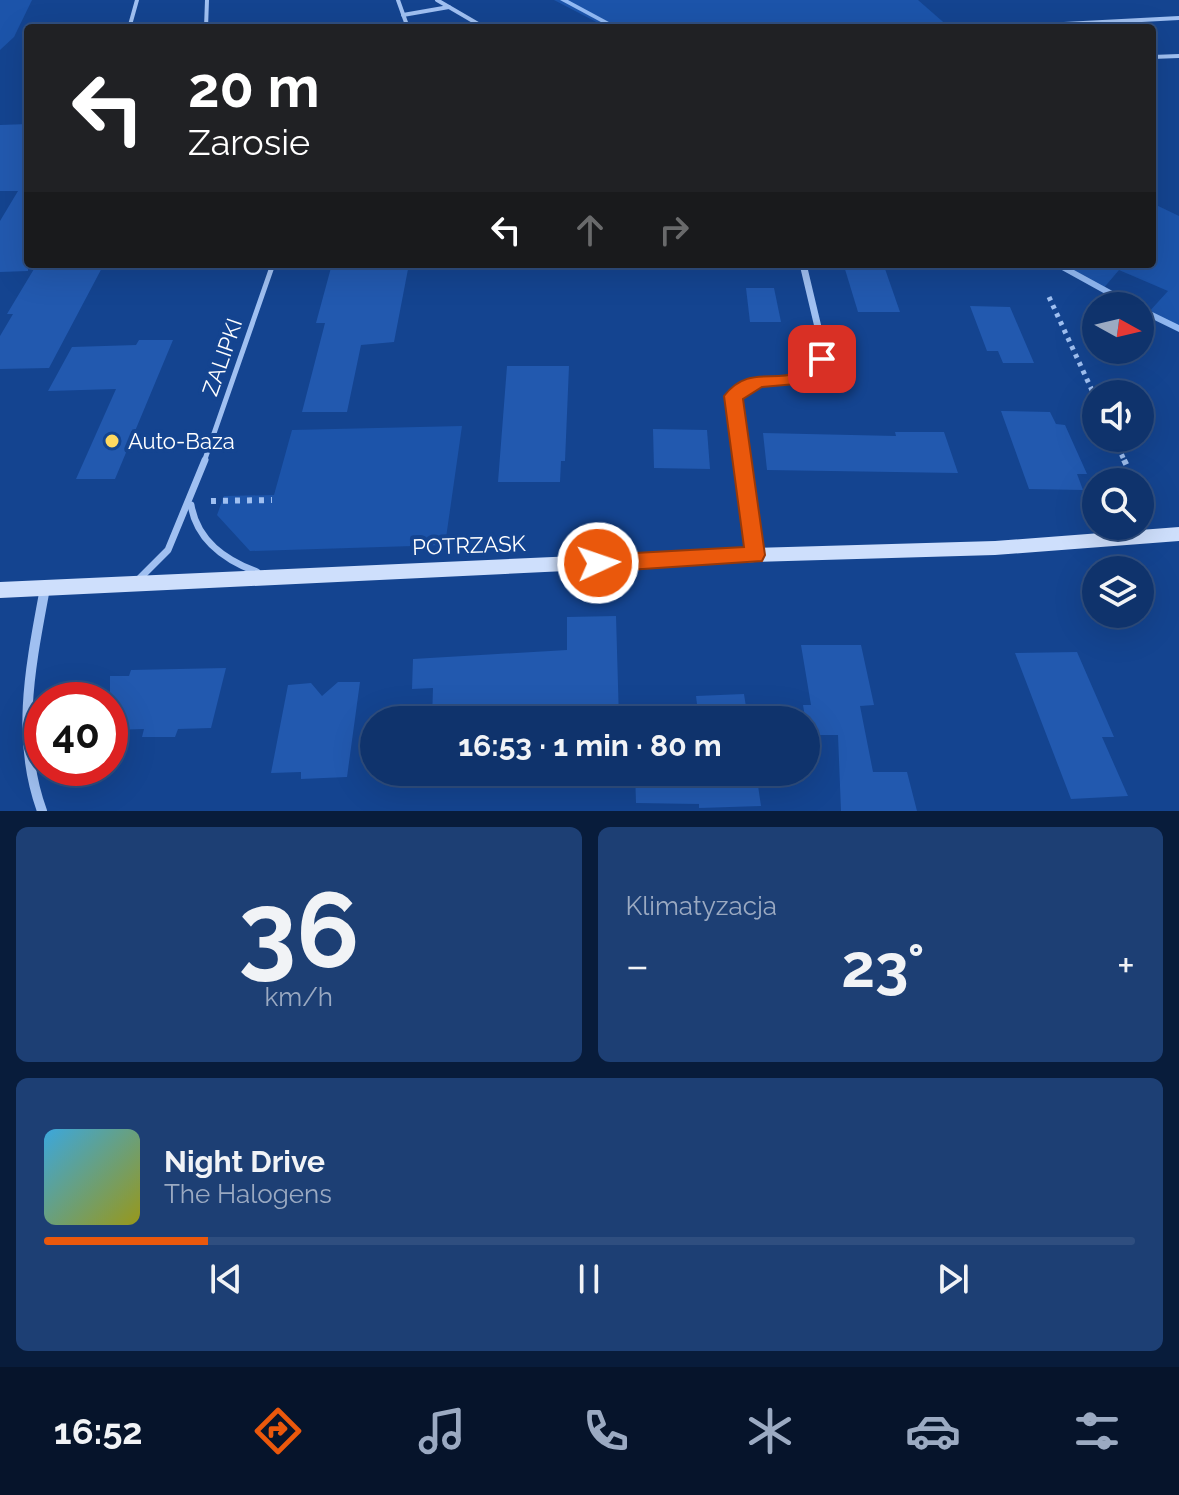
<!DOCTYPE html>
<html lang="pl">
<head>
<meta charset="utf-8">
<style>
	:root { --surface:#0f336c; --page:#1d3f74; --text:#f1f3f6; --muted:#9baac2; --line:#2f4e7f; --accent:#ea580c }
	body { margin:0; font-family:Raleway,sans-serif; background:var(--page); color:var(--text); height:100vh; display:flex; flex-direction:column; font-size:30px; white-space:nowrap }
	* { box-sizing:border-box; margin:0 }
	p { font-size:26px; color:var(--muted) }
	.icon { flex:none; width:44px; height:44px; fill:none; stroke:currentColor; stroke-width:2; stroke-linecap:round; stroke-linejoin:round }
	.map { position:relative; height:811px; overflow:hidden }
	.drawer { display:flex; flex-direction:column; gap:16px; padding:16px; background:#081c3b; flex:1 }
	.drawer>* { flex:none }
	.banner { position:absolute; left:24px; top:24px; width:1132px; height:244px; border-radius:8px; box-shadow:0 8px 32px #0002,0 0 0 2px var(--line); background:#202124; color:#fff; overflow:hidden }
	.needle { width:52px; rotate:98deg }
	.controls { position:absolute; left:1082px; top:292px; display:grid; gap:16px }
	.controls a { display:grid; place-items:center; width:72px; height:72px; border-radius:50%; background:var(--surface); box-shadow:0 8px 32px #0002,0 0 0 2px var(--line); font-size:40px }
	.speed { position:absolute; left:24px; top:682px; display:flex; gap:16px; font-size:40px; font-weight:700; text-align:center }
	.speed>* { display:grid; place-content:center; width:104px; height:104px; border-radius:50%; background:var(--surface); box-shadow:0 8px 32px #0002,0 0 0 2px var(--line); line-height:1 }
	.speed .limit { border:12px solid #d22; background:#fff; color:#111 }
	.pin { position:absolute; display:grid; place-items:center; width:68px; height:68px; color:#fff; margin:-34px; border-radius:16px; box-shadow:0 4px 12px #0006 }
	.me { position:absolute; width:88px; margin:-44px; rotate:87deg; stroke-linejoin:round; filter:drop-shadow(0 0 6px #0008) }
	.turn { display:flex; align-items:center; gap:28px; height:168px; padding:0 32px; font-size:36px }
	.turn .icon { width:104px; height:104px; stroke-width:2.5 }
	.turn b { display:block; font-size:56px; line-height:68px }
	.lanes { display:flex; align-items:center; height:76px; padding:0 32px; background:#0003; justify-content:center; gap:40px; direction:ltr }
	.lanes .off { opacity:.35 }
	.big { font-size:60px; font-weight:700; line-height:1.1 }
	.drawer .widget { flex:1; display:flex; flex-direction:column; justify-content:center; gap:12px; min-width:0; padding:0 28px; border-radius:12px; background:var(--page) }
	.drawer .dial { align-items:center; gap:0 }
	.dial b { font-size:104px; line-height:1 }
	.song { display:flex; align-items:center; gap:24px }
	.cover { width:96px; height:96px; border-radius:12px; background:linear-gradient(135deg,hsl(200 70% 55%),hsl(60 70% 35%)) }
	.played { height:8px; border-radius:4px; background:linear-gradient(90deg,var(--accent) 15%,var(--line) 15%) }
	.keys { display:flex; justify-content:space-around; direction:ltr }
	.heat { display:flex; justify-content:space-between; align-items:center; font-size:44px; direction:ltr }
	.drawer .tiles { flex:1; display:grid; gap:16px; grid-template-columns:1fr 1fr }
	.widget:last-child { grid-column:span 2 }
	.trip { position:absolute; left:360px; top:706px; width:460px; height:80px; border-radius:40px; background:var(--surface); box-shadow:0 8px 32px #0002,0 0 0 2px var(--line); font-weight:700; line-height:80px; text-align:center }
	.tabs { display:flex; height:128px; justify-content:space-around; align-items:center; background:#06142b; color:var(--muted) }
	.tabs .icon { width:56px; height:56px }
	.tabs .current { color:var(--accent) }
	.tabs b { font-size:36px; color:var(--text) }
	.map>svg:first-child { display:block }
	.green { fill:#1c54aa }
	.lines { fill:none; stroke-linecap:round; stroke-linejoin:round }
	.stream { fill:#92baf4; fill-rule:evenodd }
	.building { fill:#2259af }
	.path-far1 { stroke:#a0c0f1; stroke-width:5; stroke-dasharray:4 5; stroke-linecap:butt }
	.path { stroke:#a0c0f1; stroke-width:6; stroke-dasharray:5 7; stroke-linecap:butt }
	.lane-far2 { stroke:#a0c0f1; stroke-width:4 }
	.lane-far1 { stroke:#a0c0f1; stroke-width:5 }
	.lane { stroke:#a0c0f1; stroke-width:7 }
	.street-far1 { stroke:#a0c0f1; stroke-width:7 }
	.street { stroke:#a0c0f1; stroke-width:10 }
	.secondary { fill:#cedffc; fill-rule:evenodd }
	.route { fill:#ea580c; stroke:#983908; stroke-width:2 }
	.poi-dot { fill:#ffd960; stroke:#144490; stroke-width:3 }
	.labels { text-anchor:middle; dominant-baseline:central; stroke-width:8; stroke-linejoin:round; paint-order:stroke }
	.street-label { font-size:22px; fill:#fff; stroke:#144490 }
	.poi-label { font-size:22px; fill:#fff; stroke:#144490; text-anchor:start }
</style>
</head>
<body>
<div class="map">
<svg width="1179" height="811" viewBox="0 0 1179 811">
	<rect width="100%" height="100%" fill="#144490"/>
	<g class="green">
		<path d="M0 0H32L14 37 0 50Z"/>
		<path d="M554 0H918L950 28H608Z"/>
		<path d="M1152 203 1179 216V327L1148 313 1168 291 1119 270 1102 290 1051 264H1152Z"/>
		<path d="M462 426 445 545 250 551 217 515 224 496 274 495 292 430Z"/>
	</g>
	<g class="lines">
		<g class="stream">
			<path d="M560 0H568L620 28H612Z"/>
			<path d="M1051 264H1063L1140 306 1179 325V332L1140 313V306H1127Z"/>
		</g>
	</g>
	<g class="building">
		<path d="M28 124V271L0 272V221L18 191H0V125Z"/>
		<path d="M37 264H104L49 368 0 369V336L13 314H7Z"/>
		<path d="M332 264H409L394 342 361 345 347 412H302L325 323H316Z"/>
		<path d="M844 266H884L900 312H858Z"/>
		<path d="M746 288H774L781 322H750Z"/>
		<path d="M970 306 1010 307 1034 363H1003L998 351H987Z"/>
		<path d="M139 340H173L115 479H76L116 389 48 391 72 347 136 345Z"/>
		<path d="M507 366H569L565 461H561L560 482H498Z"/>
		<path d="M1001 411 1050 412 1056 424 1065 425 1087 474H1077L1083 490 1029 489Z"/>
		<path d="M653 429 707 430 710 469 654 468Z"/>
		<path d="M895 432H944L958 473 767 470 763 433 896 436Z"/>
		<path d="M616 616 619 720H565L566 711 470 718V720H432L433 688 412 689 413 659 567 650V617Z"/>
		<path d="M801 645H861L874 705 860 706 873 772H907L917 811H841L838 735H808L803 705H811Z"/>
		<path d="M1077 652 1114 737H1102L1128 796 1071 799 1015 653Z"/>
		<path d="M226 668 211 728 178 729 175 737H142L144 729 110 730V676H129L131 670Z"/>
		<path d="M338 682H360L347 777 301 779V772L271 773 288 685 311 683 322 696Z"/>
		<path d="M744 694 748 720H699L696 696Z"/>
		<path d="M635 772H756L761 806 699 808V804L636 803Z"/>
	</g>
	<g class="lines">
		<g class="path-far1">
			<path d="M1049 297 1096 399"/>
			<path d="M1114 438 1125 462"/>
		</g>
		<g class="path">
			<path d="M1124 460 1135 482"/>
			<path d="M1140 493 1148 511"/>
			<path d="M211 501 272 500"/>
		</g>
		<g class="lane-far2">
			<path d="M398 0 408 28"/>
			<path d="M437 0 485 28"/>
			<path d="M403 15 449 7"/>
			<path d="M130 25 137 0"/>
			<path d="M206 28 207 0"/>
			<path d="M990 28 1179 18"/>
			<path d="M1152 57 1179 56"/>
		</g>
		<path class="lane-far1" d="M204 462 273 264"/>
		<g class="lane">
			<path d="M191 505C197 541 225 560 257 572"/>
			<path d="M139 579 168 550 205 460"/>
		</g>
		<path class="street-far1" d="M742 462 733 396 758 381 801 378 822 359V344L803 264"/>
		<g class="street">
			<path d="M742 460 755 555"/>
			<path d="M42 811C15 737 31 664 45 588"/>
		</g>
		<path class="secondary" d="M1179 527V541L995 555 755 562 0 598V582L755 548 995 541Z"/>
	</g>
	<path class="route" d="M822 353 830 359 807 383 762 387 743 399 765 555 762 561 598 572 591 569 588 563 591 557 598 555 744 547 724 396C747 366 773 382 796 373 806 368 810 356 822 353Z"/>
	<circle class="poi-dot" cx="112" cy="441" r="8"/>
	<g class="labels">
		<g class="street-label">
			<text transform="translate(222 357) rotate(-71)">ZALIPKI</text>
			<text transform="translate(469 545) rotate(-2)">POTRZASK</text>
		</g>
		<g class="poi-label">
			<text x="128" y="441">Auto-Baza</text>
		</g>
	</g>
</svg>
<div class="controls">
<a><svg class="needle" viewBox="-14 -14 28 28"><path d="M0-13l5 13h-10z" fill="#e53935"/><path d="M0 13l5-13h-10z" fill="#9baac2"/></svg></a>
<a><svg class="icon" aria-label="sound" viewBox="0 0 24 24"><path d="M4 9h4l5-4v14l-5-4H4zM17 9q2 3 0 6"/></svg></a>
<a><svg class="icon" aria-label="search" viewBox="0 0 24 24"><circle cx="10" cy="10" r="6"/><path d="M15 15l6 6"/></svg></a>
<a><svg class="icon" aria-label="layers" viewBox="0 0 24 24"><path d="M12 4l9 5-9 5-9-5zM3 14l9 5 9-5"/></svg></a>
</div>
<div class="speed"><div class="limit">40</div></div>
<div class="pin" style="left:822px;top:359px;background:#d93025"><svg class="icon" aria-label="arrive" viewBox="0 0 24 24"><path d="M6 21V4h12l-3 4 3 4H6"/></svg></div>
<svg class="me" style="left:598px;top:563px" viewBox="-20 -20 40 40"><circle r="17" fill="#ea580c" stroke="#fff" stroke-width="3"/><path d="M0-11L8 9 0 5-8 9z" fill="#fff"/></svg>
<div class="trip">16:53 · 1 min · 80 m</div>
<div class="banner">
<div class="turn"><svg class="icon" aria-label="left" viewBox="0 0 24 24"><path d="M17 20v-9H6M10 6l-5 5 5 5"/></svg><div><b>20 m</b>Zarosie</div></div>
<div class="lanes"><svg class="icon" aria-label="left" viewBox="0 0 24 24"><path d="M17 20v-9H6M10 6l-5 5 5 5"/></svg><svg class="icon off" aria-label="ahead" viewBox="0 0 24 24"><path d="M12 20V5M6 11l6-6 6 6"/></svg><svg class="icon off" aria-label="right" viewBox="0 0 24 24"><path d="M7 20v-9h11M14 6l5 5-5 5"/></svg></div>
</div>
</div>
<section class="drawer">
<div class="tiles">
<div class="widget dial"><b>36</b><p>km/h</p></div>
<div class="widget"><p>Klimatyzacja</p>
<div class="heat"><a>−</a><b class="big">23°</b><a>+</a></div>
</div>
<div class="widget">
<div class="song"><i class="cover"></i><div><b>Night Drive</b><p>The Halogens</p></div></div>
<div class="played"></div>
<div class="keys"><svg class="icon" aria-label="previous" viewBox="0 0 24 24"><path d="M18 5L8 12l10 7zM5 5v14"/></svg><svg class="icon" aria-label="pause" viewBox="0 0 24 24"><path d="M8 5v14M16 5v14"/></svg><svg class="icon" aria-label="next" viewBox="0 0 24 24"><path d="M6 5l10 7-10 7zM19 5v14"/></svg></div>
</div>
</div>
</section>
<nav class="tabs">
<b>16:52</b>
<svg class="icon current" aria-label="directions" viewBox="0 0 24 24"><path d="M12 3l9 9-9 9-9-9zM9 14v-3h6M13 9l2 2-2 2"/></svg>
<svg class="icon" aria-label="music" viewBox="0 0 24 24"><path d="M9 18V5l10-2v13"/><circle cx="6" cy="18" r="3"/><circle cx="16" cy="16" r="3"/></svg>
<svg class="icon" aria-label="phone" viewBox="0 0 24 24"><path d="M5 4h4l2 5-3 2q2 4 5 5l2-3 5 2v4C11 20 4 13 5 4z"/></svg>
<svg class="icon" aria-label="climate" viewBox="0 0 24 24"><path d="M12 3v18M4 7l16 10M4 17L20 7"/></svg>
<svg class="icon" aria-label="car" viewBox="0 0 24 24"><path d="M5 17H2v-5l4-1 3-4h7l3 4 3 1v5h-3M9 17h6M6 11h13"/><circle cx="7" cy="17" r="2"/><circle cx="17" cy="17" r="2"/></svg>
<svg class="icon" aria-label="filters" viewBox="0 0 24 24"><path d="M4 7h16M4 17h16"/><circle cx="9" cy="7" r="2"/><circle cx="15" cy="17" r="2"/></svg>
</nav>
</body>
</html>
